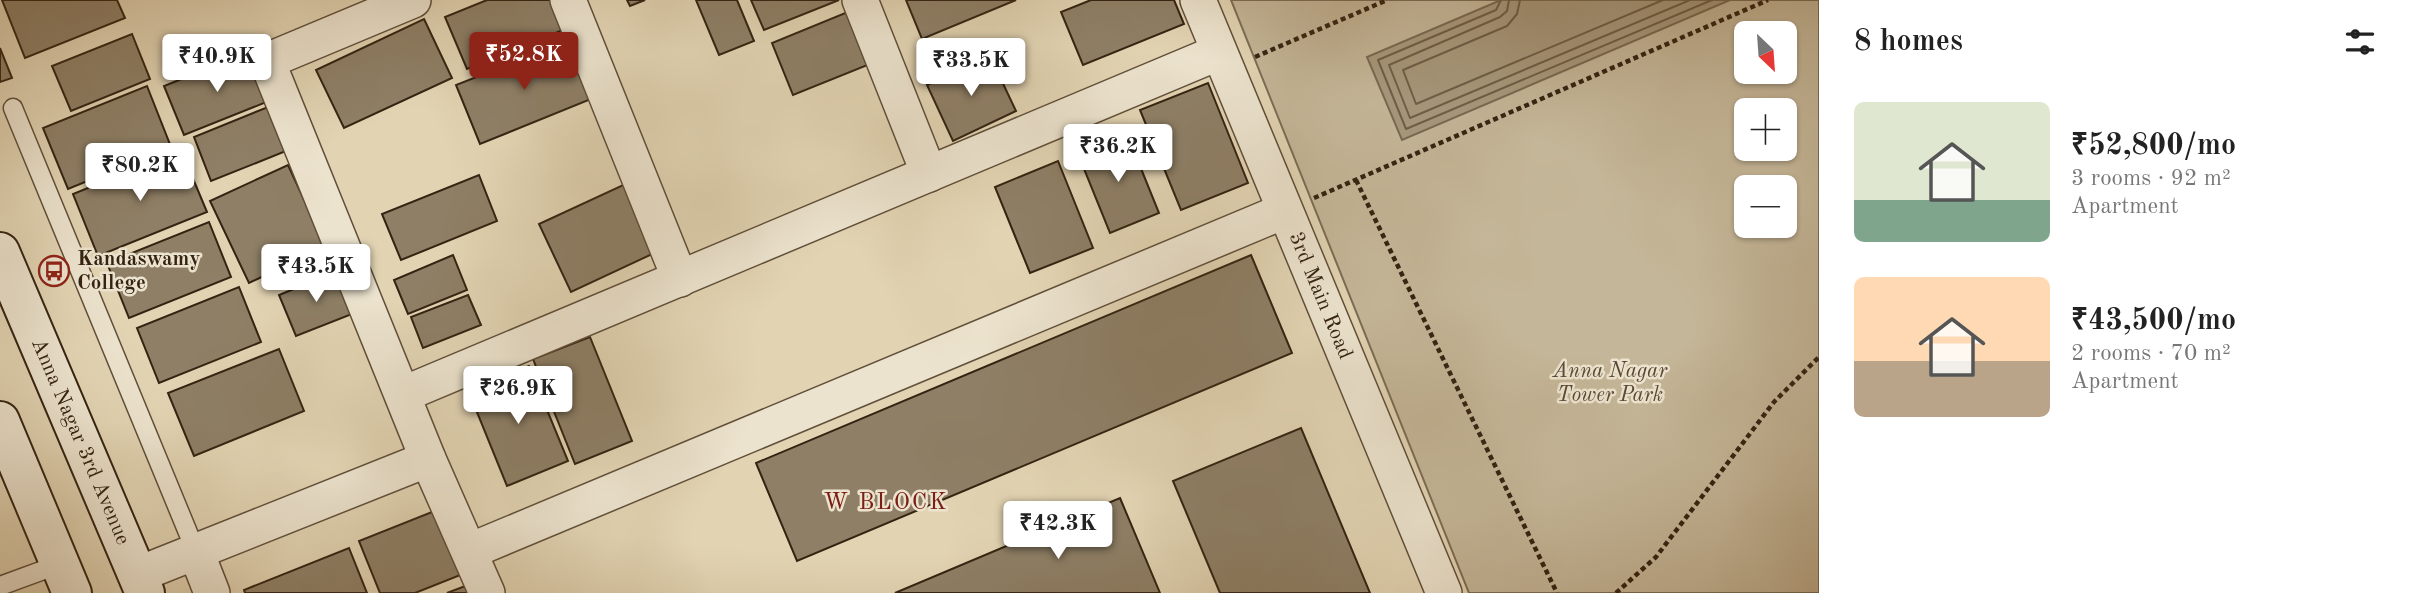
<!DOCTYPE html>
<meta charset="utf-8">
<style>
body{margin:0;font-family:"Old Standard TT",serif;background:#f2f2f2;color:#222;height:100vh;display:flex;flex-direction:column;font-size:26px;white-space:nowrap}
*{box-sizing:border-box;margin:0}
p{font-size:23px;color:#767676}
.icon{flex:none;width:38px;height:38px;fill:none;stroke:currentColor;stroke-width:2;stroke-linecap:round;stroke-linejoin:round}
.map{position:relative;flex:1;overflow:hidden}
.sheet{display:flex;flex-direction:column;background:#fff;width:595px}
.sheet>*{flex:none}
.needle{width:46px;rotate:155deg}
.tools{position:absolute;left:1734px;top:21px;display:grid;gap:14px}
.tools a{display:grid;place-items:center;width:63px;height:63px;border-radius:10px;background:#fff;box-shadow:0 2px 5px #0004;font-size:35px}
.price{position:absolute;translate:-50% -60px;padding:0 16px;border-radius:7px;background:#fff;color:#222;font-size:23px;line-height:46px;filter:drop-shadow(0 2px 4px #0008)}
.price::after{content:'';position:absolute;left:50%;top:42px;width:21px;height:16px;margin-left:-10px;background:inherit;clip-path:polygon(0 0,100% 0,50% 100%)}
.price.on{background:#8f2418;color:#fff}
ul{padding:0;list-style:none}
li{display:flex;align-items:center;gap:21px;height:175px;padding:0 35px}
li span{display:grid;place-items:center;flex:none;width:196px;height:140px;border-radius:10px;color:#555}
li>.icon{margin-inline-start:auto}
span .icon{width:84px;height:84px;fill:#fffc;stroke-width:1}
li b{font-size:30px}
h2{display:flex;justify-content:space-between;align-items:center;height:84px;padding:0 35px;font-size:30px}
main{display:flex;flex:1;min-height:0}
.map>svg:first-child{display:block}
.green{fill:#c4b698;stroke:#7c6c55;stroke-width:2;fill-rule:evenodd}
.water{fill:#a7987c;stroke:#796952;stroke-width:2}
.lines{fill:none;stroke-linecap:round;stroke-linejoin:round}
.shore{stroke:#6e5e47;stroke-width:2}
.building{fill:#8e7f66;stroke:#342312;stroke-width:2}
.lane-casing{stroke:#604f3a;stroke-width:21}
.street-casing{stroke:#604f3a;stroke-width:38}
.secondary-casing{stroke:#342312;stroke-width:42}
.path{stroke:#342312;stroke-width:4.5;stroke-dasharray:5 3.5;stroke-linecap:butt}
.lane{stroke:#ece3ce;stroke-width:18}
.street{stroke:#ece3ce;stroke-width:35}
.secondary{stroke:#ece3ce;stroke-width:38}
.labels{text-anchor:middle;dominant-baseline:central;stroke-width:5;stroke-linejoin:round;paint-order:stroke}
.poi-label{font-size:21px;font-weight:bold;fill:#342312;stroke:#ece3ce;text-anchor:start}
.street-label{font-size:21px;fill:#342312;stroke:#ece3ce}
.park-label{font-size:21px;font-style:italic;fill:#584834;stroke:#ece3ce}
.neighbourhood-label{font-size:23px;letter-spacing:2px;fill:#7a1f14;stroke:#ece3ce}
</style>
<main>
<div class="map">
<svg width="1819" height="593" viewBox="0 0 1819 593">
<rect width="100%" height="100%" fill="#e2d4b3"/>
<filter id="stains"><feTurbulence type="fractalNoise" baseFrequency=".00286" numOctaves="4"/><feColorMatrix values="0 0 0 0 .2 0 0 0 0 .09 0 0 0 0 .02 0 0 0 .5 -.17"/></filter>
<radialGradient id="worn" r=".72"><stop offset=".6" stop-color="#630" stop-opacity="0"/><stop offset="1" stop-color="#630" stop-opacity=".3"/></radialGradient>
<path class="green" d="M 1231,0 L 1819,0 L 1819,593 L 1469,593 ZM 1746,33 L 1785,33 L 1785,72 L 1746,72 ZM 1746,110 L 1785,110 L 1785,149 L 1746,149 ZM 1746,187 L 1785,187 L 1785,226 L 1746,226 Z"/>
<path class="water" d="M 1501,0 L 1730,0 L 1402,140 L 1367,57 Z"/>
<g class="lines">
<g class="shore">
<path d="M 1501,0 L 1496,10 L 1378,60 L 1406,129 L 1712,0"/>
<path d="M 1509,0 L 1507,11 L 1500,17 L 1389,65 L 1410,118 L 1690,0"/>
<path d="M 1520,0 L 1517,14 L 1507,26 L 1403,70 L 1416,104 L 1663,0"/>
</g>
</g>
<g class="building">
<path d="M 2,0 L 117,0 L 125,18 L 25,58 Z"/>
<path d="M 487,0 L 551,0 L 563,30 L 467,69 L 445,17 Z"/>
<path d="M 627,0 L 645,0 L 630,6 Z"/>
<path d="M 696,0 L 737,0 L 754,41 L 719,55 Z"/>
<path d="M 751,0 L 839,0 L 764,30 Z"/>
<path d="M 906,0 L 1016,0 L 922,39 Z"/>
<path d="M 1091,0 L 1174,0 L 1184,24 L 1083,65 L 1061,12 Z"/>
<path d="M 855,9 L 875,62 L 793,95 L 772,43 Z"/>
<path d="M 424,19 L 452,78 L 344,128 L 316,70 Z"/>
<path d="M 132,34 L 150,79 L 71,111 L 52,66 Z"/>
<path d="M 568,41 L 591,99 L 480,144 L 456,85 Z"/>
<path d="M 0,48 L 12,78 L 0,82 Z"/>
<path d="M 249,52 L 269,101 L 184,135 L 164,86 Z"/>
<path d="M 990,56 L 1016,111 L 953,141 L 927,85 Z"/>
<path d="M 1208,83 L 1248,183 L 1181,210 L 1140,110 Z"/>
<path d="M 147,86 L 171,147 L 68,189 L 43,128 Z"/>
<path d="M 268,107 L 286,151 L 211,181 L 194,137 Z"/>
<path d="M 1127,134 L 1159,213 L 1110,233 L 1078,154 Z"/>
<path d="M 181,150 L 207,212 L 98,256 L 73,194 Z"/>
<path d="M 1058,161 L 1093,248 L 1030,273 L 995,187 Z"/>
<path d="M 288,165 L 326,247 L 249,283 L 210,201 Z"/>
<path d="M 479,175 L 497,221 L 401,260 L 382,214 Z"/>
<path d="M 634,180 L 665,248 L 571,292 L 539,224 Z"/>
<path d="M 209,222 L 231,277 L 129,318 L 107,263 Z"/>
<path d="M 453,255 L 467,290 L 408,314 L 394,280 Z"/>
<path d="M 1251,255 L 1292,353 L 797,561 L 756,463 Z"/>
<path d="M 335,272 L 352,314 L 296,336 L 279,295 Z"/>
<path d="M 239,287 L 261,342 L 159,383 L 137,328 Z"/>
<path d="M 468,295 L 481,325 L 423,348 L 411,317 Z"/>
<path d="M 590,337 L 632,441 L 575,464 L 533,359 Z"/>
<path d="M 279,349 L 304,411 L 194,456 L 168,393 Z"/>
<path d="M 529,366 L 568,461 L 507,486 L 468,390 Z"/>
<path d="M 1301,428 L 1370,593 L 1220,593 L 1173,481 Z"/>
<path d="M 1120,498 L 1160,593 L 895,593 Z"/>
<path d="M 442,508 L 468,572 L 415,593 L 380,593 L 359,541 Z"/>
<path d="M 349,548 L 367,593 L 245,593 L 244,590 Z"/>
<path d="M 473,583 L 477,593 L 447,593 Z"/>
</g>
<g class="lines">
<g class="lane-casing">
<g id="lane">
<path d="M 13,108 L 196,552"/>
<path d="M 0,586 L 60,564"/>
</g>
</g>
<g class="street-casing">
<g id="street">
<path d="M 413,0 L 267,61 L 428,459 L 487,593"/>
<path d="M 568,0 L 680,279"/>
<path d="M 860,0 L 929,174"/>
<path id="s1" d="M 1198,0 L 1444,593"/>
<path d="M 404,394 L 1217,53"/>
<path d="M 470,551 L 1284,211"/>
<path d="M 196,552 L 212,593"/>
<path d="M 137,575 L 428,459"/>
</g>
</g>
<g class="secondary-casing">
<g id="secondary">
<path id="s2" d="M 0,252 L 145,593"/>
<path d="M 0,421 L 72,593"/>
</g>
</g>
<g class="path">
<path d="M 1255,57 L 1387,0"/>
<path d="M 1356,180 L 1557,593"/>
<path d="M 1314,198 L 1768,0"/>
<path d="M 1616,593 L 1656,557 L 1774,402 L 1819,357"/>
</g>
<use href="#lane" class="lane"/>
<use href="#street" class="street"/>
<use href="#secondary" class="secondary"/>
</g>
<defs>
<g id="bus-ring" transform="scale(1.575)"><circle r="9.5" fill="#ece3ce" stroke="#8f2418" stroke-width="1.5"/><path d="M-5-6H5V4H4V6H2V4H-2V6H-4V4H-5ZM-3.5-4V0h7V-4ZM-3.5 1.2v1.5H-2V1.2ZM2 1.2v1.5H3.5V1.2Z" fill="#8f2418"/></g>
</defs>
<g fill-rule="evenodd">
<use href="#bus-ring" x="54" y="271"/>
</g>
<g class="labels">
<g class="poi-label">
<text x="77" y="259">Kandaswamy<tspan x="77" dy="24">College</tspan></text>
</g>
<g class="street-label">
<text stroke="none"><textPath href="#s1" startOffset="320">3rd Main Road</textPath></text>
<text stroke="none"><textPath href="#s2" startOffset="206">Anna Nagar 3rd Avenue</textPath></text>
</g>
<g class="park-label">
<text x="1610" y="371">Anna Nagar<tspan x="1610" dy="24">Tower Park</tspan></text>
</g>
<g class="neighbourhood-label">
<text x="886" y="502">W BLOCK</text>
</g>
</g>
<rect width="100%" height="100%" filter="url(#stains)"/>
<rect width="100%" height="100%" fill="url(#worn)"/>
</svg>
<div class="tools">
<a><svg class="needle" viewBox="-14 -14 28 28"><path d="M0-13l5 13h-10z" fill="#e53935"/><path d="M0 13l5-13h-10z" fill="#767676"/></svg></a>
<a>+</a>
<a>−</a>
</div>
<b class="price on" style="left:524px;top:92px">₹52.8K</b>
<b class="price" style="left:217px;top:94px">₹40.9K</b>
<b class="price" style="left:971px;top:98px">₹33.5K</b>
<b class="price" style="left:1118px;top:184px">₹36.2K</b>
<b class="price" style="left:140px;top:203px">₹80.2K</b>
<b class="price" style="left:316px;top:304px">₹43.5K</b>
<b class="price" style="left:518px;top:426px">₹26.9K</b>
<b class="price" style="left:1058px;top:561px">₹42.3K</b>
</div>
<section class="sheet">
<h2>8 homes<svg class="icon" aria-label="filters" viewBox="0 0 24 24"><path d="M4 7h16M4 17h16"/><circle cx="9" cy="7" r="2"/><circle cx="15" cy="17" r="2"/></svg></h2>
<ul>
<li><span style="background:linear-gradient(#dfe7d0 70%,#7fa58c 0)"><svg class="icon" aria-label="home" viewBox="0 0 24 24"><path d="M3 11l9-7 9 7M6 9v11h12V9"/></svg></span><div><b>₹52,800/mo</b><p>3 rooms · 92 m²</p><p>Apartment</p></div></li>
<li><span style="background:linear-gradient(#ffd9b3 60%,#b9a48a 0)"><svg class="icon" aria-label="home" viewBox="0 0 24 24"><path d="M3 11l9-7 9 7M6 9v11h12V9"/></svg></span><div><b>₹43,500/mo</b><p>2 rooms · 70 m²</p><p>Apartment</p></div></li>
</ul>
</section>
</main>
